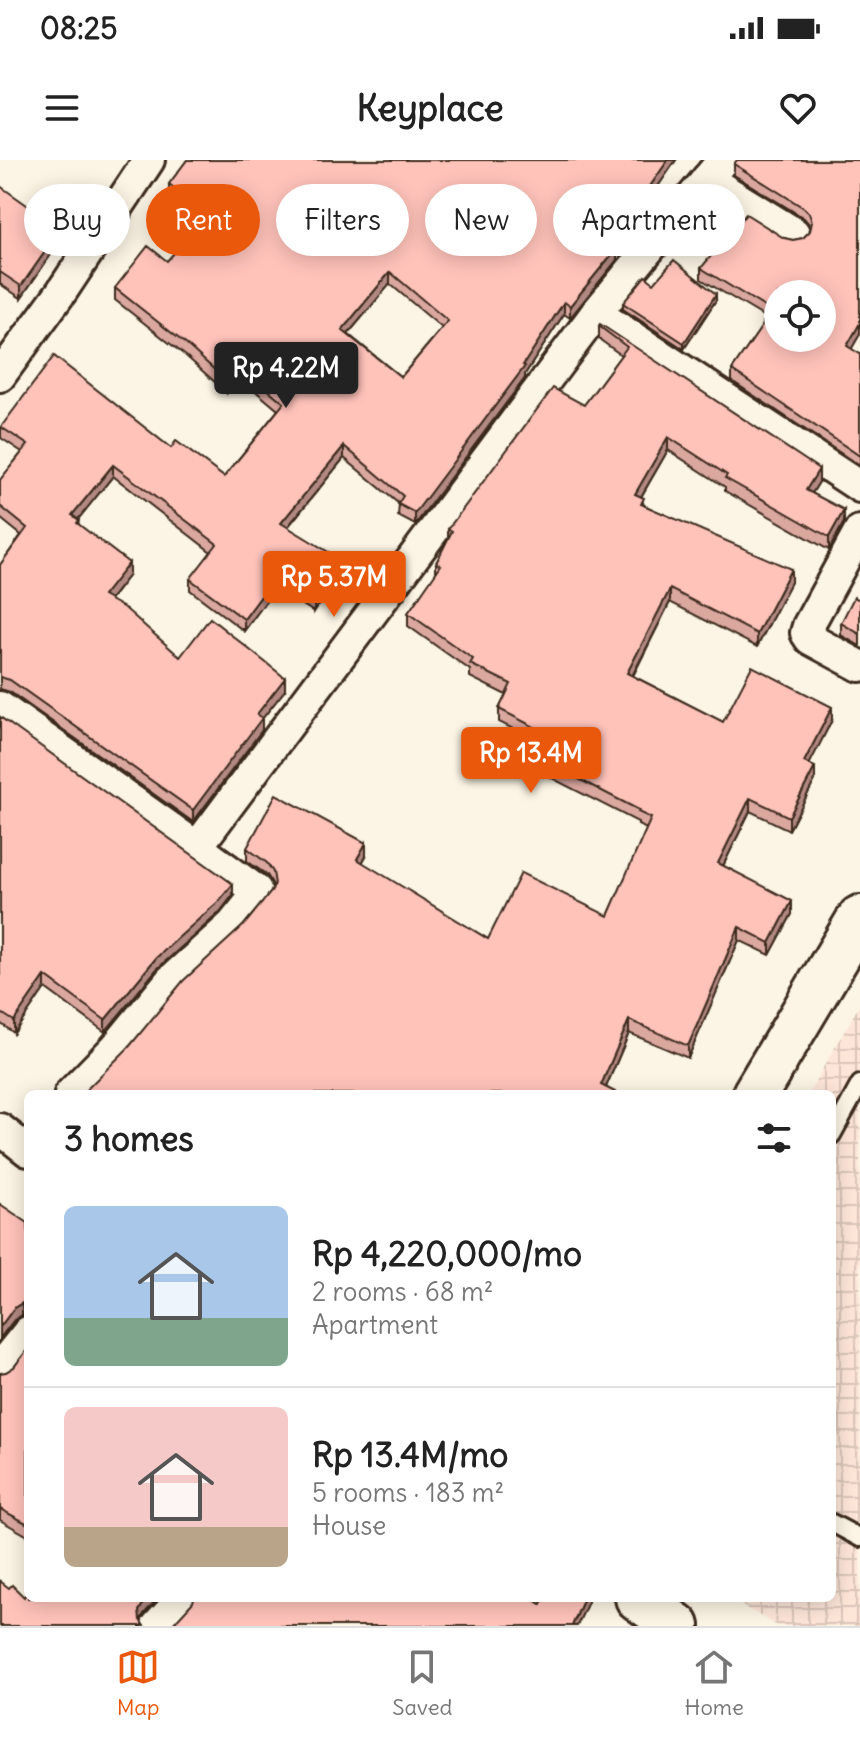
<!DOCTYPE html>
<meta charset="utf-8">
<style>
body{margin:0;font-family:Delius,sans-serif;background:#f2f2f2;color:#222;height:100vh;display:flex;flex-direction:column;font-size:30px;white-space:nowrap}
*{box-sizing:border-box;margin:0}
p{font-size:26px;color:#767676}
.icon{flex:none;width:44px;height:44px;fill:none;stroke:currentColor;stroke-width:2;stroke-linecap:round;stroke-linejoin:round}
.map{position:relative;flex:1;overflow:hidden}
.details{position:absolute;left:24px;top:930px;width:812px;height:512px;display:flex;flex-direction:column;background:#fff;border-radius:12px;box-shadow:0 4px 20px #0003}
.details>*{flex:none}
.top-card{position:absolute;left:24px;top:24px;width:812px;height:72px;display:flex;gap:16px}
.buttons{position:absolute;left:764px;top:120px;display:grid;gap:16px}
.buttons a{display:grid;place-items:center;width:72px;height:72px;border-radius:50%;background:#fff;box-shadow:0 4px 20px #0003;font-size:40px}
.price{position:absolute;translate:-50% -68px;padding:0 18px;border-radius:8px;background:#ea580c;color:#fff;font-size:26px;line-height:52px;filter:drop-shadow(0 2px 4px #0008)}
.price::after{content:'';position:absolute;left:50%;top:48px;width:24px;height:18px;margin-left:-12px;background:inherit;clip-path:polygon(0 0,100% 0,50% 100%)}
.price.active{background:#222;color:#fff}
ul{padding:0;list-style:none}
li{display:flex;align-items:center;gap:24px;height:200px;padding:0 40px}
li+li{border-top:2px solid #e0e0e0}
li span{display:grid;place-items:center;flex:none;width:224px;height:160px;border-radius:12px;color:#555}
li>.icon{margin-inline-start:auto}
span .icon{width:96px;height:96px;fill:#fffc;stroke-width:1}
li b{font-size:34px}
h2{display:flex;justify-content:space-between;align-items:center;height:96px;padding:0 40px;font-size:34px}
.tag{padding:0 28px;border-radius:36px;background:#fff;box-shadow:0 4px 20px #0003;font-size:28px;line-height:72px}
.tag.active{background:#ea580c;color:#fff}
.status{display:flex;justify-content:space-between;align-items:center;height:56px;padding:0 40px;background:#fff;direction:ltr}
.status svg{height:22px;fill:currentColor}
header{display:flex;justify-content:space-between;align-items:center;height:104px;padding:0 40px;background:#fff;font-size:36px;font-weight:700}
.tabs{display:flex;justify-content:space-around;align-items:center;height:112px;border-top:2px solid #e0e0e0;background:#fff;font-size:22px;color:#767676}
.tabs a{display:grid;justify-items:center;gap:4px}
.tabs .active{color:#ea580c}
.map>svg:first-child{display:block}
.industrial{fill:url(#industrial-grid)}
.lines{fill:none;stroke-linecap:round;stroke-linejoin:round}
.lane-casing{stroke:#3b2a1e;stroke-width:22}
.street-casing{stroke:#3b2a1e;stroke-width:36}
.secondary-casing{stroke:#3b2a1e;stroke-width:50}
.lane{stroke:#fcf5e5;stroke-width:16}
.street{stroke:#fcf5e5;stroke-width:30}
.secondary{stroke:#fcf5e5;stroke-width:44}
.wall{fill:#dba8a0;stroke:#3b2a1e;stroke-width:2;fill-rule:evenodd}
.shaded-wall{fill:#b28882;stroke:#3b2a1e;stroke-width:2}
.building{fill:#ffc3ba;stroke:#3b2a1e;stroke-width:2;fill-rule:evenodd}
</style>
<div class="status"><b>08:25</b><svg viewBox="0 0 49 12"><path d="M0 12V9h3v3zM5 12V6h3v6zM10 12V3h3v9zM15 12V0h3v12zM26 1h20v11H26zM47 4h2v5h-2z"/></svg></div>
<header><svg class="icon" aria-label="menu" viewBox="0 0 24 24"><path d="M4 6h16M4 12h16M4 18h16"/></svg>Keyplace<svg class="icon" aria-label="heart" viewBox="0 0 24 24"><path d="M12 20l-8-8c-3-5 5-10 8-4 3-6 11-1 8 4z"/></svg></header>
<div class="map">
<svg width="860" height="1466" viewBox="0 0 860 1466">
<defs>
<pattern id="industrial-grid" width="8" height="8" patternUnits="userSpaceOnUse" patternTransform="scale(2)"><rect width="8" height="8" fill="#fde6d8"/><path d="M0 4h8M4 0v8" fill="none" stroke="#dac5b9"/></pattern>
</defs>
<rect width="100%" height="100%" fill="#fcf5e5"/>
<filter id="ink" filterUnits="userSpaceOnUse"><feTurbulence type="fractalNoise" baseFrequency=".0125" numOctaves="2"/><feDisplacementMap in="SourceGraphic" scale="16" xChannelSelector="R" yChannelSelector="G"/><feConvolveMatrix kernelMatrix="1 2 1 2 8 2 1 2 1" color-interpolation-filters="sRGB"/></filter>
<g filter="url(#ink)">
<path class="industrial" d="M 860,844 L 860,1466 L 778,1466 L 728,1438 L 832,1438 L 832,934 L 808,934 Z"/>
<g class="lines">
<g class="lane-casing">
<g id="lane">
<path d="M 832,975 L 860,924"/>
<path d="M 832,1363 L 860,1378"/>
</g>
</g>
<g class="street-casing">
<g id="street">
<path d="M 707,19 L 794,73"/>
<path d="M 596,153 L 860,327"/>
<path d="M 0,216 L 62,131 L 149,0"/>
<path d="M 860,371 L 808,466 L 806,473 L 810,479 L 860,506"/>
<path d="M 0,547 L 197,687"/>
<path d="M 70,934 L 115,888 L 170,821 L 232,765 L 257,734 L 256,730 L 197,687 L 596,153 L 723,0"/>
<path d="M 0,969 L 28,991"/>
<path d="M 0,1207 L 28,1172"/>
<path d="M 157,1466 L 179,1442 L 180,1438"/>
</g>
</g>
<g class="secondary-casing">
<g id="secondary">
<path d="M 755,934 L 860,758"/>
<path d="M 638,1438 L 677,1466"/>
</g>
</g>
<use href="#lane" class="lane"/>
<use href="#street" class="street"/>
<use href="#secondary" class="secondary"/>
</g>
<g class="wall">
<path d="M 187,0 L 676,0 L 616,87 L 617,100 L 570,158 L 564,154 L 525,214 L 525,218 L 415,365 L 398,356 L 399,344 L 344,298 L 288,367 L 340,411 L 314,452 L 276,428 L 244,471 L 190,430 L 190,419 L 211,392 L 113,316 L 78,359 L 79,365 L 129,415 L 110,440 L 180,497 L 285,530 L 262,559 L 262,570 L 193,662 L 10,532 L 0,529 L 0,405 L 21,375 L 0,358 L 0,320 L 22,292 L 1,278 L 1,267 L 171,288 L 224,317 L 278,250 L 240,218 L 227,233 L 187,197 L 115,140 L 115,128 L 167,101 L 202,62 L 169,36 L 169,24 ZM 390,124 L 442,168 L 401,217 L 348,174 Z"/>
<path d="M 860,0 L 860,174 L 851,189 L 860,194 L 860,306 L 732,221 L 732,210 L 763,165 L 763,162 L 766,158 L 701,119 L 701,108 L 784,78 L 793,80 L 803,78 L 810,71 L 809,64 L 804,58 L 734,15 L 734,4 Z"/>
<path d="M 0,26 L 61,80 L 21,138 L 0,124 Z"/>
<path d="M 654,123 L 716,140 L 684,189 L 623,149 L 623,143 Z"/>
<path d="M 599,166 L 819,322 L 812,333 L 844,362 L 829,390 L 725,331 L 725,327 L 668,290 L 641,337 L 644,345 L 791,422 L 757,487 L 670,442 L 633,516 L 723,562 L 832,560 L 809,604 L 815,620 L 789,670 L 750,651 L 723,706 L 792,754 L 770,795 L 739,780 L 688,898 L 629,873 L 606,927 L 615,934 L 129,887 L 244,765 L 271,732 L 273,725 L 267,715 L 247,701 L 247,688 L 366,696 L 362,703 L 488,779 L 608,756 L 647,669 L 638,665 L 638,662 L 532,608 L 532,595 L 539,582 L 499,562 L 499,549 L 506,535 L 470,517 L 470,510 L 408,466 L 408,453 L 436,414 L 436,403 L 448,379 L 448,369 L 584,245 L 621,195 L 599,179 Z"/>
<path d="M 860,440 L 860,486 L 841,475 L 841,463 Z"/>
<path d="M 0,557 L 233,735 L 219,753 L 156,810 L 105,872 L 45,828 L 14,873 L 0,863 Z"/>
<path d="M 28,1063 L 28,1154 L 22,1155 L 14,1160 Z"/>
<path d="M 28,1189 L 28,1376 L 0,1360 L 0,1213 L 6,1212 L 14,1207 Z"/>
</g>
<g class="shaded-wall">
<path d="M 668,0 L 676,0 L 611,95 L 611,83 Z"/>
<path d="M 61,69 L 61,80 L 21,138 L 21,126 Z"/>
<path d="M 617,88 L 617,100 L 570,158 L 570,146 Z"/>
<path d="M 390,112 L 390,124 L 342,181 L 342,170 Z"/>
<path d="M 716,134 L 716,140 L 684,189 L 684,183 Z"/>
<path d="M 564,142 L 564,154 L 525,214 L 525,218 L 415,365 L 415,353 L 523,205 Z"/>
<path d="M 860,163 L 860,174 L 847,197 L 847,186 Z"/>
<path d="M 240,206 L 240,218 L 227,233 L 227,221 Z"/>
<path d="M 668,277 L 668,290 L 635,347 L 635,334 Z"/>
<path d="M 344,286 L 344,298 L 281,375 L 281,363 Z"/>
<path d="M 113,305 L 113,316 L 72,367 L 72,355 Z"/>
<path d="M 819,309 L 819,322 L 806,343 L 806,330 Z"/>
<path d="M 844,350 L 844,362 L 829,390 L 829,377 Z"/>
<path d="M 340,399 L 340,411 L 314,452 L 314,440 Z"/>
<path d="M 129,403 L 129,415 L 103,448 L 103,436 Z"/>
<path d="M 791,409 L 791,422 L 757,487 L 757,474 Z"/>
<path d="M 276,416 L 276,428 L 244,471 L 244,459 Z"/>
<path d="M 670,429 L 670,442 L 627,526 L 627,513 Z"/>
<path d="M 285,518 L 285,530 L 262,559 L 262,570 L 193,662 L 193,650 L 257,554 Z"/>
<path d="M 832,547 L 832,560 L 804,615 L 804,602 Z"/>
<path d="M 815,607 L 815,620 L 789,670 L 789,657 Z"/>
<path d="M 750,638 L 750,651 L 718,716 L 718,703 Z"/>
<path d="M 366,683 L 366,696 L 357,712 L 357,699 Z"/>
<path d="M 233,724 L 233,735 L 219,753 L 156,810 L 105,872 L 105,860 L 156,798 Z"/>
<path d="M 792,741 L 792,754 L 770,795 L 770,783 Z"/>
<path d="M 739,767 L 739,780 L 688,898 L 688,886 Z"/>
<path d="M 45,816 L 45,828 L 14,873 L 14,861 Z"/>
<path d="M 629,860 L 629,873 L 603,934 L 601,925 Z"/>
<path d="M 22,1143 L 22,1155 L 14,1160 L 0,1178 L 0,1167 L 14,1148 Z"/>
<path d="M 147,1438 L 158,1438 L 144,1454 L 139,1463 L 139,1451 L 144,1442 Z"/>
<path d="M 584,1438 L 588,1438 L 588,1442 L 577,1466 L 572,1466 Z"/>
</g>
<g class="building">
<path d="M 187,0 L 668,0 L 611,83 L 617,88 L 570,146 L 564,142 L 523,205 L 525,206 L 415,353 L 398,344 L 403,336 L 344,286 L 281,363 L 340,399 L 314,440 L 276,416 L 244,459 L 190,419 L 217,384 L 113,305 L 72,355 L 79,360 L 77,363 L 129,403 L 103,436 L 126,449 L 180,497 L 210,458 L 285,518 L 257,554 L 262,558 L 193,650 L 10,520 L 0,517 L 0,405 L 27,368 L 0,346 L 0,320 L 28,285 L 1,267 L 54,196 L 171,288 L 176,281 L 224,317 L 284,243 L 240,206 L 227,221 L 187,185 L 115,128 L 148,86 L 167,101 L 209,55 L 169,24 ZM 390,112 L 448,161 L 401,217 L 342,170 Z"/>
<path d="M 737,0 L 860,0 L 860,163 L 847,186 L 860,194 L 860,296 L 732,210 L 764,163 L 763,162 L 771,151 L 701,108 L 746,54 L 784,78 L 793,80 L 803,78 L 810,71 L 812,62 L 809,53 L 804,48 L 734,4 ZM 778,134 L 822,134 L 822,178 L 778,178 Z"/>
<path d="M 0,26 L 61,69 L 21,126 L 0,112 Z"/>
<path d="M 674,100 L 716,134 L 684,183 L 623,143 L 645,116 L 654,123 Z"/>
<path d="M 600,164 L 819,309 L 806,330 L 844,350 L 829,377 L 725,318 L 727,315 L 668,277 L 635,334 L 644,338 L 641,344 L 791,409 L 757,474 L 670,429 L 627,513 L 723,562 L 752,506 L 832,547 L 804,602 L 815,607 L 789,657 L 750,638 L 718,703 L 792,741 L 770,783 L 739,767 L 688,886 L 629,860 L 601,925 L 615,932 L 614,934 L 82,934 L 129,887 L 183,821 L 244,765 L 271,732 L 275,724 L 273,712 L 267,703 L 247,688 L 276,634 L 366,683 L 357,699 L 488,779 L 521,713 L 608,756 L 651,658 L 638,652 L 639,650 L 532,595 L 544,572 L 499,549 L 511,524 L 470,504 L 473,499 L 408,453 L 441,405 L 436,403 L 452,371 L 448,369 L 553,228 L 584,245 L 627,187 L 599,166 Z"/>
<path d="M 854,437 L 860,440 L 860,474 L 841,463 Z"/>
<path d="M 0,557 L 233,724 L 219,741 L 156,798 L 105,860 L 45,816 L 14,861 L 0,852 Z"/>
<path d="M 0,1044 L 28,1063 L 28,1143 L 22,1143 L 14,1148 L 0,1167 Z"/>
<path d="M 28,1189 L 28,1364 L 0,1349 L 0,1213 L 6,1212 L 14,1207 Z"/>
<path d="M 0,1421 L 9,1428 L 12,1425 L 24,1437 L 28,1431 L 28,1438 L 147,1438 L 144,1442 L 139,1451 L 140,1460 L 144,1466 L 0,1466 Z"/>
<path d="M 194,1438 L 532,1438 L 541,1444 L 544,1438 L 584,1438 L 572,1466 L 171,1466 L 193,1442 Z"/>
</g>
</g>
</svg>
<div class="buttons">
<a><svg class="icon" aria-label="locate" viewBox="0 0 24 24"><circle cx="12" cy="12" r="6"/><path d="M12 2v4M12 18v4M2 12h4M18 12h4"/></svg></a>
</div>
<b class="price active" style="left:286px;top:250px">Rp 4.22M</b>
<b class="price" style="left:334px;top:459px">Rp 5.37M</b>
<b class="price" style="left:531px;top:635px">Rp 13.4M</b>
<div class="top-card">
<a class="tag">Buy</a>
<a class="tag active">Rent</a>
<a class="tag">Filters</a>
<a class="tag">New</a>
<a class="tag">Apartment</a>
</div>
<section class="details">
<h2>3 homes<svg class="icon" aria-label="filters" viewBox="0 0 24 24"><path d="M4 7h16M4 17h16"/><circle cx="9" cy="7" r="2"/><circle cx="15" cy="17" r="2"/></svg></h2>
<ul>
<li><span style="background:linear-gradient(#a9c7e8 70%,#7fa58c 0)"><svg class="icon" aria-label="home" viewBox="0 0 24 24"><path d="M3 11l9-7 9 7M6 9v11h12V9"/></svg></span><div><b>Rp 4,220,000/mo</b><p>2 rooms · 68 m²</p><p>Apartment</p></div></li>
<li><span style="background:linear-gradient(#f6c9c9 75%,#b9a48a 0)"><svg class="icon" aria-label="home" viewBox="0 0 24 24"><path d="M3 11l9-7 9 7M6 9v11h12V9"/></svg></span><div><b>Rp 13.4M/mo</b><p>5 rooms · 183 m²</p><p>House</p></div></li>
</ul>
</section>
</div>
<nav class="tabs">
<a class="active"><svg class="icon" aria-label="map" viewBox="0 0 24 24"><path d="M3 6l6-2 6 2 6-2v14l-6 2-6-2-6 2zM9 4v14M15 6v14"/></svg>Map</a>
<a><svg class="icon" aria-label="saved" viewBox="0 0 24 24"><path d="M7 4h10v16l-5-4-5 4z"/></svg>Saved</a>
<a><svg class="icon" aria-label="home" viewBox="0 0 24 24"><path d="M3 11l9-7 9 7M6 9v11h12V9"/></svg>Home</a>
</nav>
